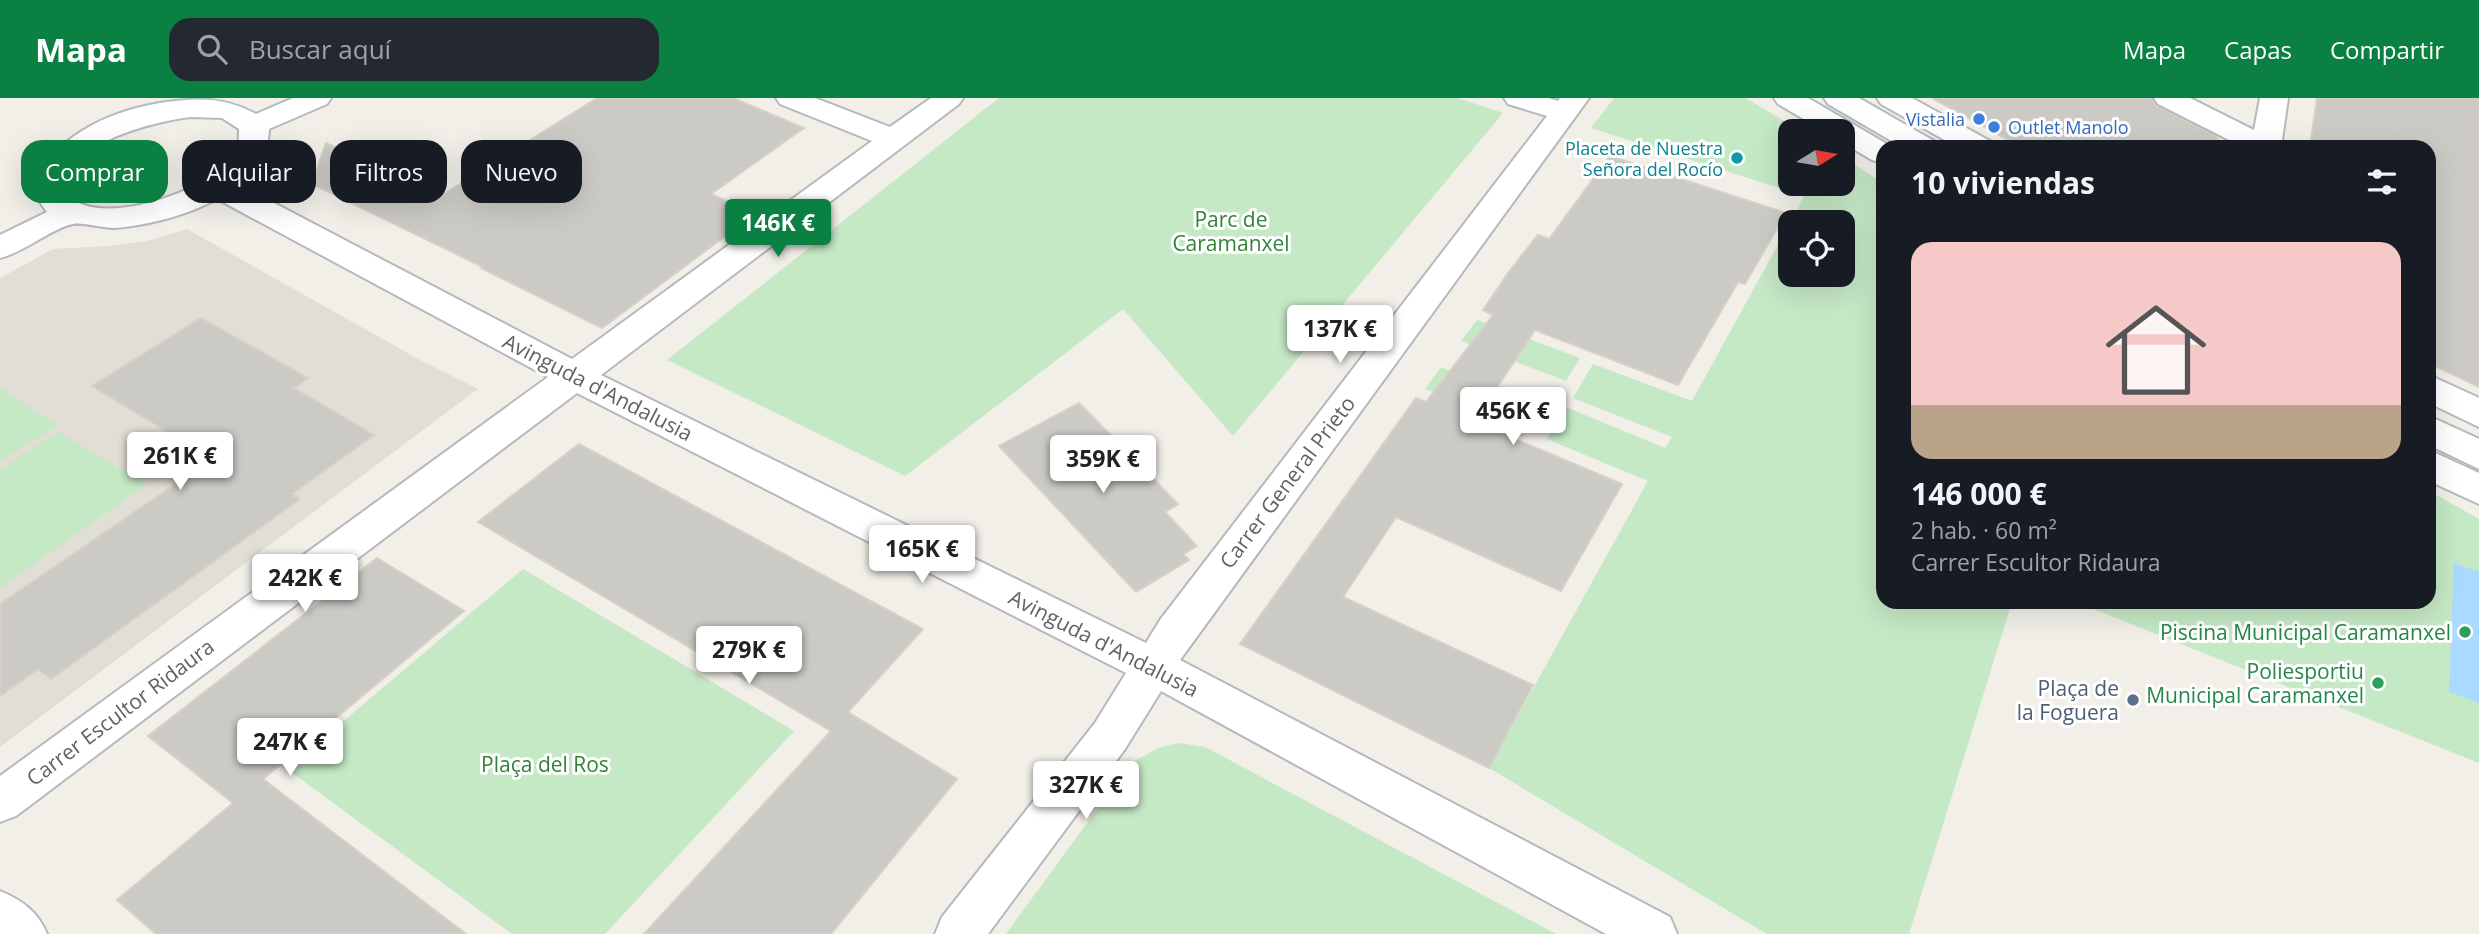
<!DOCTYPE html>
<html lang="es">
<meta charset="utf-8">
<style>
body{margin:0;font-family:"Open Sans",sans-serif;background:#242831;color:#f1f3f6;height:100vh;display:flex;flex-direction:column;font-size:26px;white-space:nowrap}
*{box-sizing:border-box;margin:0}
p{font-size:23px;color:#9ea1a6}
.icon{flex:none;width:38px;height:38px;fill:none;stroke:currentColor;stroke-width:2;stroke-linecap:round;stroke-linejoin:round}
.map{position:relative;flex:1;overflow:hidden}
.side{position:absolute;left:1876px;top:42px;width:560px;height:469px;display:flex;flex-direction:column;background:#171b24;border-radius:21px;box-shadow:0 7px 28px #0002}
.side>*{flex:none}
.top-card{position:absolute;left:21px;top:42px;width:665px;height:63px;display:flex;gap:14px}
.needle{width:46px;rotate:79deg}
.buttons{position:absolute;left:1778px;top:21px;display:grid;gap:14px}
.buttons a{display:grid;place-items:center;width:77px;height:77px;border-radius:14px;background:#171b24;box-shadow:0 7px 28px #0002;font-size:35px}
.price{position:absolute;translate:-50% -60px;padding:0 16px;border-radius:7px;background:#fff;color:#222;font-size:23px;line-height:46px;filter:drop-shadow(0 2px 4px #0008)}
.price::after{content:'';position:absolute;left:50%;top:42px;width:21px;height:16px;margin-left:-10px;background:inherit;clip-path:polygon(0 0,100% 0,50% 100%)}
.price.on{background:#0b8043;color:#fff}
ul{padding:0;list-style:none}
li{display:grid;align-content:center;gap:14px;height:371px;padding:0 35px}
li+li{border-top:2px solid #363941}
li span{display:grid;place-items:center;height:217px;border-radius:21px;color:#555}
li>.icon{margin-inline-start:auto}
span .icon{width:126px;height:126px;fill:#fffc;stroke-width:1}
li b{font-size:30px}
h2{display:flex;justify-content:space-between;align-items:center;height:84px;padding:0 35px;font-size:30px}
.pill{padding:0 24px;border-radius:21px;background:#171b24;box-shadow:0 7px 28px #0002;font-size:24px;line-height:63px}
.pill.on{background:#0b8043;color:#fff}
header{display:flex;align-items:center;gap:42px;box-sizing:border-box;height:98px;padding:0 35px;background:#0b8043;color:#fff}
header strong{font-size:33px}
nav{display:flex;gap:38px;margin-inline-start:auto;font-size:24px}
.search{width:490px;height:63px;background:#242831;display:flex;align-items:center;gap:18px;box-sizing:border-box;padding:0 24px;border-radius:21px;color:#9ea1a6;font-size:26px}
.map>svg:first-child{display:block}
.education{fill:#e1ded6}
.green{fill:#c5e8c5}
.water{fill:#aadaff}
.building{fill:#cccac5;stroke:#d6d1c6;stroke-width:2}
.lines{fill:none;stroke-linecap:round;stroke-linejoin:round}
.street-casing{stroke:#b5b8bc;stroke-width:4}
.secondary-casing{stroke:#b6babf;stroke-width:4}
.street{fill:#fff;fill-rule:evenodd}
.secondary{fill:#fff;fill-rule:evenodd}
.shop-dot{fill:#3f7fe0;stroke:#fff;stroke-width:2.5}
.culture-dot{fill:#0f9aa8;stroke:#fff;stroke-width:2.5}
.leisure-dot{fill:#2e9e5b;stroke:#fff;stroke-width:2.5}
.service-dot{fill:#5c6f8a;stroke:#fff;stroke-width:2.5}
.labels{text-anchor:middle;dominant-baseline:central;stroke-width:6;stroke-linejoin:round;paint-order:stroke}
.far-shop-label{font-size:18px;fill:#366cbe;stroke:#fff;text-anchor:end}
.far-culture-label{font-size:18px;fill:#0d838f;stroke:#fff;text-anchor:end}
.park-label{font-size:21px;fill:#348238;stroke:#fff}
.street-label{font-size:21px;fill:#5f6368;stroke:#fff}
.leisure-label{font-size:21px;fill:#27864d;stroke:#fff;text-anchor:end}
.service-label{font-size:21px;fill:#4e5e75;stroke:#fff;text-anchor:end}
</style>
<header>
<strong>Mapa</strong>
<div class="search"><svg class="icon" aria-label="search" viewBox="0 0 24 24"><circle cx="10" cy="10" r="6"/><path d="M15 15l6 6"/></svg>Buscar aquí</div>
<nav><a>Mapa</a><a>Capas</a><a>Compartir</a></nav>
</header>
<div class="map">
<svg width="2479" height="836" viewBox="0 0 2479 836">
<rect width="100%" height="100%" fill="#f1efe8"/>
<path class="education" d="M 187,131 L 422,263 L 478,291 L 0,649 L 0,180 L 53,151 L 109,148 L 148,143 Z"/>
<g class="green">
<path d="M 999,0 L 1458,0 L 1503,15 L 1233,338 L 1123,211 L 905,378 L 667,262 Z"/>
<path d="M 1614,0 L 1746,0 L 1801,33 L 1790,33 L 1790,86 L 1843,86 L 1843,59 L 1883,85 L 1883,504 L 2012,504 L 1909,836 L 1767,836 L 1489,670 L 1648,383 L 1547,341 L 1566,309 L 1665,350 L 1672,339 L 1573,300 L 1593,266 L 1692,303 L 1790,125 L 1790,177 L 1843,177 L 1843,124 L 1791,124 L 1804,98 L 1591,30 Z"/>
<path d="M 1477,222 L 1580,260 L 1566,283 L 1461,243 Z"/>
<path d="M 1441,269 L 1547,311 L 1532,335 L 1425,291 Z"/>
<path d="M 0,290 L 57,328 L 0,363 Z"/>
<path d="M 58,334 L 147,386 L 0,490 L 0,372 Z"/>
<path d="M 2429,393 L 2479,421 L 2479,665 L 2076,504 L 2429,504 Z"/>
<path d="M 523,471 L 794,633 L 605,836 L 512,836 L 287,671 Z"/>
<path d="M 1179,645 L 1205,649 L 1556,836 L 1006,836 L 1131,665 L 1158,650 Z"/>
</g>
<path class="water" d="M 2454,465 L 2479,474 L 2479,605 L 2449,594 Z"/>
<g class="building">
<path d="M 597,0 L 733,0 L 804,30 L 711,96 L 755,116 L 602,230 L 481,170 L 483,169 L 312,86 L 326,45 L 436,101 Z"/>
<path d="M 1932,0 L 2151,0 L 2157,8 L 2216,38 L 2224,49 L 2021,49 Z"/>
<path d="M 2317,0 L 2479,0 L 2479,289 L 2429,265 L 2429,49 L 2310,49 Z"/>
<path d="M 1610,58 L 1786,115 L 1745,186 L 1738,184 L 1678,287 L 1535,232 L 1474,324 L 1622,386 L 1561,493 L 1396,419 L 1343,499 L 1533,587 L 1489,670 L 1240,546 L 1416,300 L 1426,304 L 1493,217 L 1483,212 L 1508,175 L 1538,137 L 1549,141 Z"/>
<path d="M 201,220 L 308,280 L 294,290 L 374,337 L 292,396 L 300,401 L 51,581 L 38,571 L 0,598 L 0,506 L 212,361 L 92,288 Z"/>
<path d="M 1079,305 L 1178,406 L 1165,414 L 1197,448 L 1183,456 L 1189,462 L 1136,494 L 999,348 Z"/>
<path d="M 579,346 L 923,531 L 848,614 L 957,681 L 831,836 L 644,836 L 831,633 L 478,424 Z"/>
<path d="M 377,460 L 464,513 L 263,681 L 466,836 L 156,836 L 117,802 L 233,705 L 148,638 Z"/>
</g>
<g class="lines">
<g class="street-casing">
<g id="street">
<path d="M 776,0 L 815,0 L 890,29 L 931,0 L 963,0 L 959,6 L 601,277 L 1146,545 L 1160,522 L 1547,18 L 1508,6 L 1504,0 L 1548,0 L 1558,3 L 1560,0 L 1589,0 L 1180,562 L 1670,819 L 1677,836 L 1606,836 L 1161,593 L 1125,651 L 988,836 L 935,836 L 942,819 L 1095,625 L 1126,575 L 577,295 L 16,718 L 0,724 L 0,678 L 548,279 L 206,95 L 202,88 L 206,81 L 217,79 L 228,81 L 572,261 L 872,43 L 780,6 Z"/>
<path d="M 1824,0 L 1859,0 L 1934,43 L 1938,49 L 1902,49 L 1828,6 Z"/>
<path d="M 2154,0 L 2190,0 L 2254,32 L 2260,0 L 2288,0 L 2281,49 L 2243,49 L 2158,6 Z"/>
<path d="M 2429,318 L 2479,341 L 2479,371 L 2429,347 Z"/>
<path d="M 0,793 C 22,802 38,814 47,836 L 0,836 Z"/>
</g>
</g>
<g class="secondary-casing">
<g id="secondary">
<path d="M 293,0 L 331,0 L 327,6 L 269,31 C 268,97 169,126 115,130 C 102,130 82,124 73,126 C 52,130 25,154 0,160 L 0,137 L 47,114 C 33,97 32,84 45,66 C 78,23 136,5 188,2 C 213,0 234,4 256,16 ZM 191,19 L 222,20 L 239,31 C 239,42 239,52 231,61 C 205,94 100,131 67,97 C 56,46 156,23 191,19 Z"/>
<path d="M 1774,0 L 1808,0 L 1892,49 L 1883,49 L 1883,65 L 1872,62 L 1843,45 L 1843,33 L 1824,33 L 1778,6 Z"/>
<path d="M 1877,0 L 1912,0 L 1990,43 L 1994,49 L 1957,49 L 1881,6 Z"/>
<path d="M 2429,277 L 2479,300 L 2479,329 L 2429,305 Z"/>
<path d="M 2429,352 L 2479,375 L 2479,406 L 2429,383 Z"/>
</g>
</g>
<use href="#street" class="street"/>
<use href="#secondary" class="secondary"/>
</g>
<g class="shop-dot">
<circle cx="1979" cy="21" r="7"/>
<circle cx="1994" cy="29" r="7"/>
</g>
<circle class="culture-dot" cx="1737" cy="60" r="7"/>
<g class="leisure-dot">
<circle cx="2465" cy="534" r="7"/>
<circle cx="2378" cy="585" r="7"/>
</g>
<circle class="service-dot" cx="2133" cy="602" r="7"/>
<g class="labels">
<g class="far-shop-label">
<text x="1965" y="21">Vistalia</text>
<text x="2008" y="29" text-anchor="start">Outlet Manolo</text>
</g>
<g class="far-culture-label">
<text x="1723" y="50">Placeta de Nuestra<tspan x="1723" dy="21">Señora del Rocío</tspan></text>
</g>
<g class="park-label">
<text x="1231" y="121">Parc de<tspan x="1231" dy="24">Caramanxel</tspan></text>
<text x="545" y="666">Plaça del Ros</text>
</g>
<g class="street-label">
<text transform="translate(598 289) rotate(27)">Avinguda d'Andalusia</text>
<text transform="translate(1287 384) rotate(-53)">Carrer General Prieto</text>
<text transform="translate(1104 545) rotate(27)">Avinguda d'Andalusia</text>
<text transform="translate(120 614) rotate(-37)">Carrer Escultor Ridaura</text>
</g>
<g class="leisure-label">
<text x="2451" y="534">Piscina Municipal Caramanxel</text>
<text x="2364" y="573">Poliesportiu<tspan x="2364" dy="24">Municipal Caramanxel</tspan></text>
</g>
<g class="service-label">
<text x="2119" y="590">Plaça de<tspan x="2119" dy="24">la Foguera</tspan></text>
</g>
</g>
</svg>
<div class="buttons">
<a><svg class="needle" viewBox="-14 -14 28 28"><path d="M0-13l5 13h-10z" fill="#e53935"/><path d="M0 13l5-13h-10z" fill="#9ea1a6"/></svg></a>
<a><svg class="icon" aria-label="locate" viewBox="0 0 24 24"><circle cx="12" cy="12" r="6"/><path d="M12 2v4M12 18v4M2 12h4M18 12h4"/></svg></a>
</div>
<b class="price on" style="left:778px;top:161px">146K €</b>
<b class="price" style="left:1340px;top:267px">137K €</b>
<b class="price" style="left:1513px;top:349px">456K €</b>
<b class="price" style="left:180px;top:394px">261K €</b>
<b class="price" style="left:1103px;top:397px">359K €</b>
<b class="price" style="left:922px;top:487px">165K €</b>
<b class="price" style="left:305px;top:516px">242K €</b>
<b class="price" style="left:749px;top:588px">279K €</b>
<b class="price" style="left:290px;top:680px">247K €</b>
<b class="price" style="left:1086px;top:723px">327K €</b>
<div class="top-card">
<a class="pill on">Comprar</a>
<a class="pill">Alquilar</a>
<a class="pill">Filtros</a>
<a class="pill">Nuevo</a>
</div>
<section class="side">
<h2>10 viviendas<svg class="icon" aria-label="filters" viewBox="0 0 24 24"><path d="M4 7h16M4 17h16"/><circle cx="9" cy="7" r="2"/><circle cx="15" cy="17" r="2"/></svg></h2>
<ul>
<li><span style="background:linear-gradient(#f6c9c9 75%,#b9a48a 0)"><svg class="icon" aria-label="home" viewBox="0 0 24 24"><path d="M3 11l9-7 9 7M6 9v11h12V9"/></svg></span><div><b>146 000 €</b><p>2 hab. · 60 m²</p><p>Carrer Escultor Ridaura</p></div></li>
</ul>
</section>
</div>
